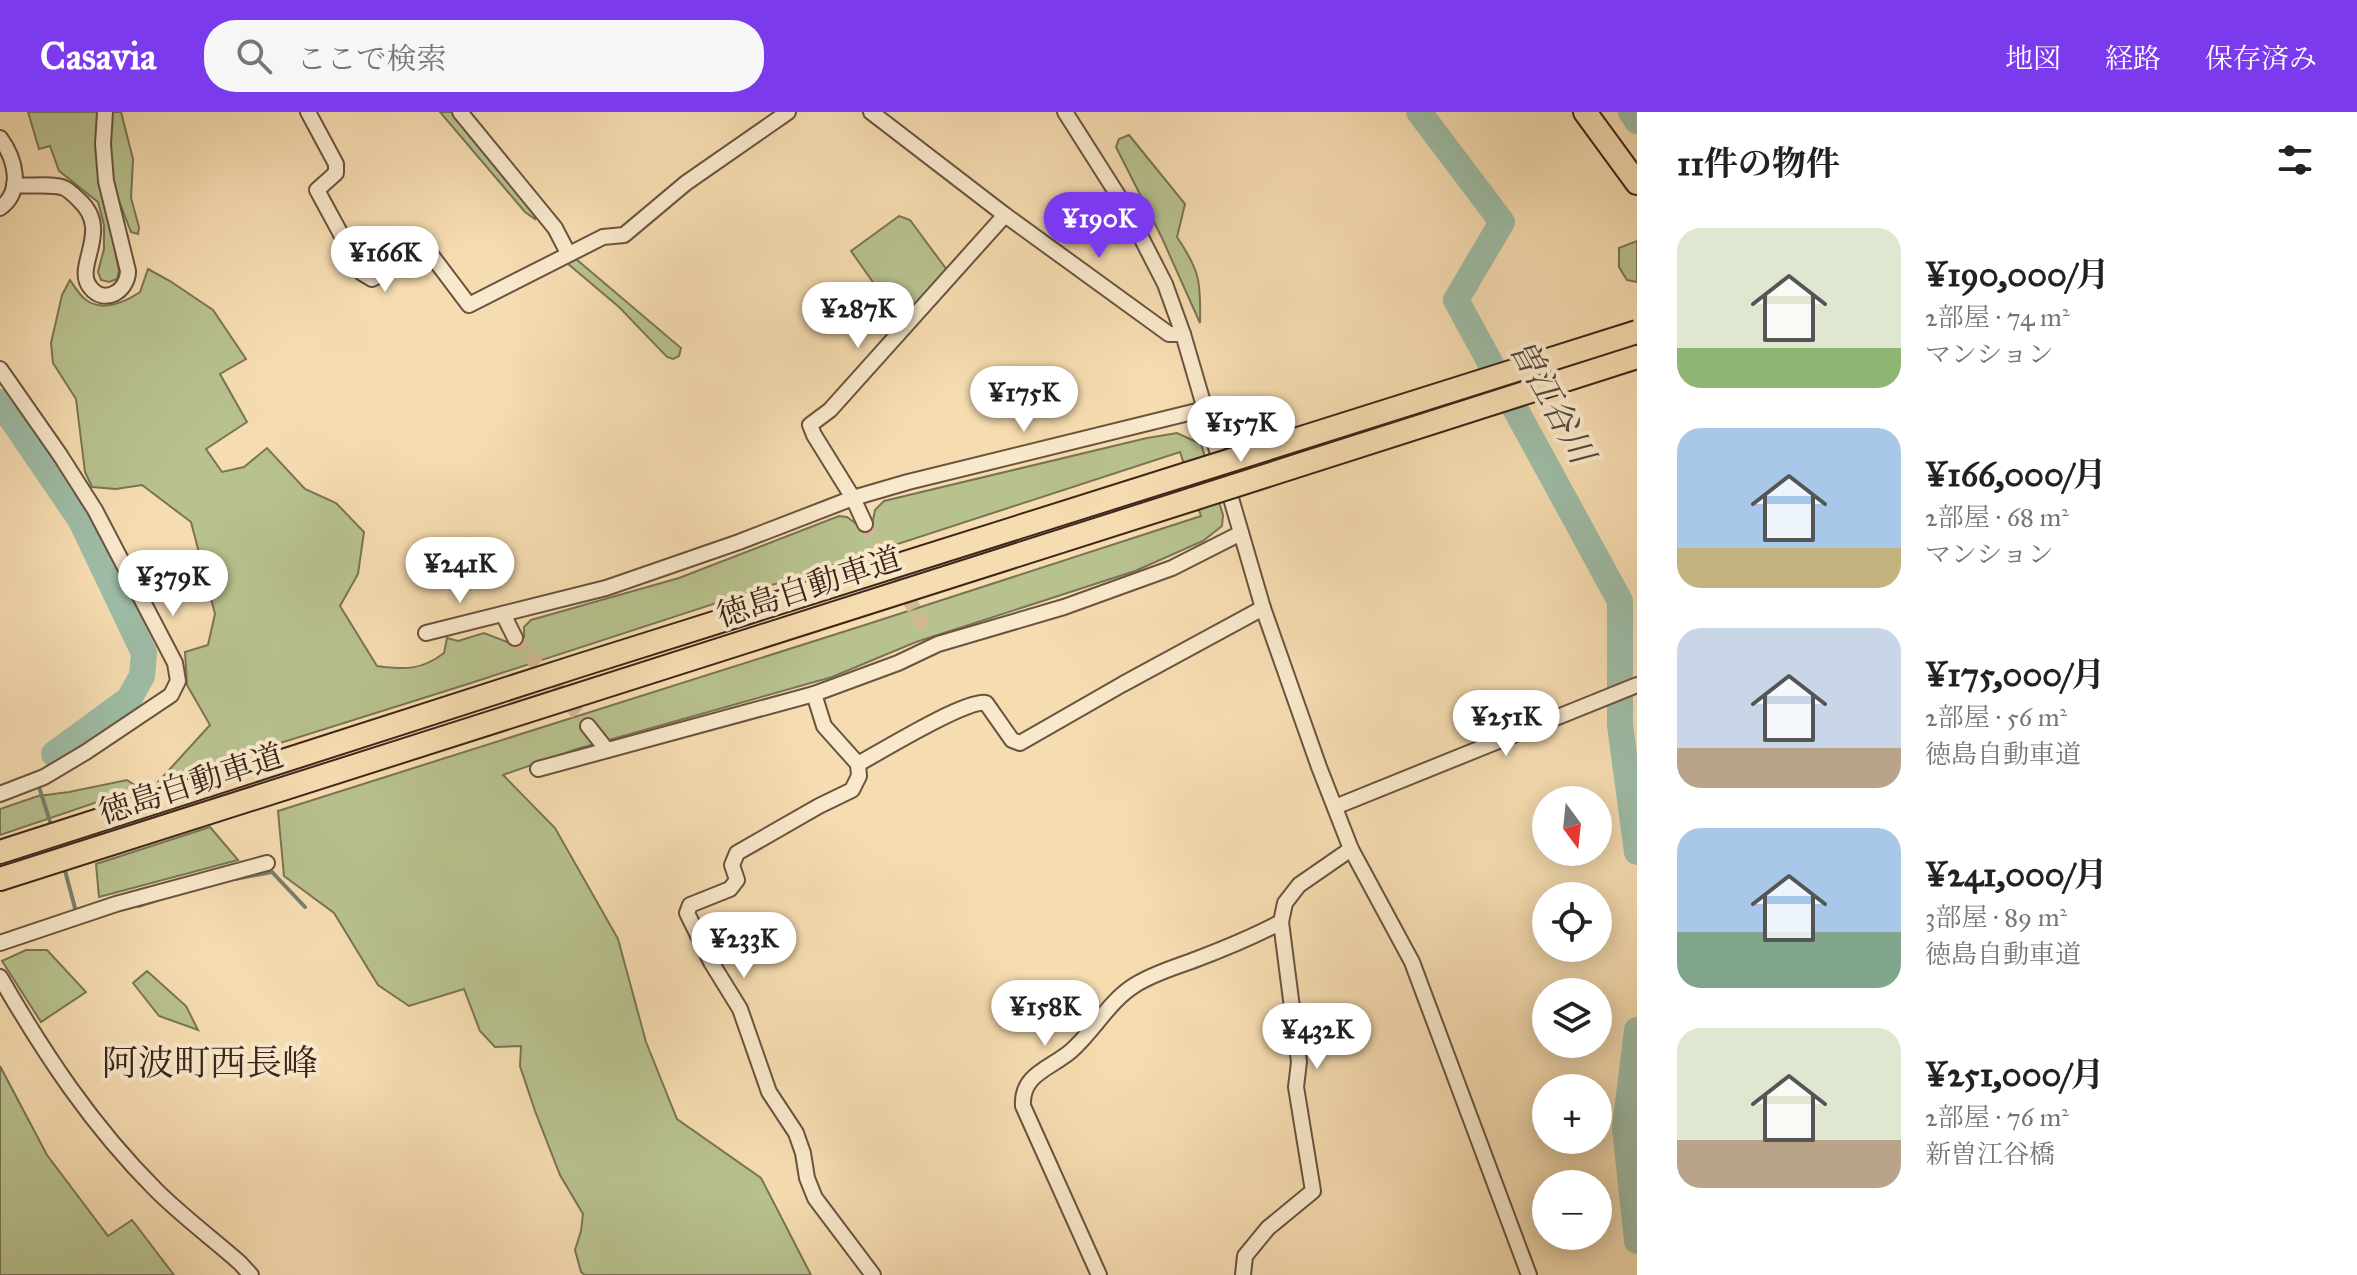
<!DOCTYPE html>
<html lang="ja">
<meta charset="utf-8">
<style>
body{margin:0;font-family:"IM FELL Great Primer","Noto Serif JP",serif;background:#f6f6f6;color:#222;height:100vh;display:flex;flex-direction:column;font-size:30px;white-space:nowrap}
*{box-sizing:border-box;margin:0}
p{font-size:26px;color:#767676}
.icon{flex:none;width:44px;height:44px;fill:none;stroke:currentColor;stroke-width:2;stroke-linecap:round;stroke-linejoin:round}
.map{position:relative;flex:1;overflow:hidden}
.details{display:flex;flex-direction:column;background:#fff;width:720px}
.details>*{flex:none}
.needle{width:52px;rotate:165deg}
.controls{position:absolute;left:1532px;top:674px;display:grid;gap:16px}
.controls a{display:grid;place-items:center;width:80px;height:80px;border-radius:50%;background:#fff;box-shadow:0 4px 20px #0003;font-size:40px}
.price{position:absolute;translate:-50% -68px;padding:0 18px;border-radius:28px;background:#fff;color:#222;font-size:26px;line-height:52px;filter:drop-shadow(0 2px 4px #0008)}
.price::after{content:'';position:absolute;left:50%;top:48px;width:24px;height:18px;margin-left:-12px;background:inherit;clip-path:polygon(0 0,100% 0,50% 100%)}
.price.active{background:#7c3aed;color:#fff}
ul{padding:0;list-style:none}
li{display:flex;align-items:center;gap:24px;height:200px;padding:0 40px}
li span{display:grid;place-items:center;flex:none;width:224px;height:160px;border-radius:24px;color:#555}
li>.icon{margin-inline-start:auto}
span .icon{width:96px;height:96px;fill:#fffc;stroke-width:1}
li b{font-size:34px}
h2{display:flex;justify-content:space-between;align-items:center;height:96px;padding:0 40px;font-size:34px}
header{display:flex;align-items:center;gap:48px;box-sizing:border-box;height:112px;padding:0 40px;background:#7c3aed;color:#fff}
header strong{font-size:38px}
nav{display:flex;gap:44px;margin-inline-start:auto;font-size:28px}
.search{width:560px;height:72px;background:#f6f6f6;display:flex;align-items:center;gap:20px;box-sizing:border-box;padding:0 28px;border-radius:32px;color:#767676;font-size:30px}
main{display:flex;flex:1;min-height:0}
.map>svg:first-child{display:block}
.green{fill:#b8c28f;stroke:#7a7455;stroke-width:2}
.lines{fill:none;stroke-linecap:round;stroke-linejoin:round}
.stream{stroke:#77806f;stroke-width:4}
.river{stroke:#9ebda7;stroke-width:26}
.minor-tunnel{stroke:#d1b893;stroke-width:14;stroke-dasharray:14 7;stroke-linecap:butt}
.minor-casing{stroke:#6a5340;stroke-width:18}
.highway-casing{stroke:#3c251b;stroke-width:26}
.minor{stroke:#f9e9cc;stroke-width:14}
.highway{stroke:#f6ddb1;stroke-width:22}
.highway-bridge-casing{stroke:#3c251b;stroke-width:26;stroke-linecap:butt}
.highway-bridge{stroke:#f6ddb1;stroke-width:22}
.labels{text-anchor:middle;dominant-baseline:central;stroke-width:8;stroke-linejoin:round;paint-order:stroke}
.street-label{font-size:32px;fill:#3c251b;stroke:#f9e9cc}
.water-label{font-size:34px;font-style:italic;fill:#544b3e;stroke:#f9e9cc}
.quarter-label{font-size:36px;fill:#3c251b;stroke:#f9e9cc}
</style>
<header>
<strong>Casavia</strong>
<div class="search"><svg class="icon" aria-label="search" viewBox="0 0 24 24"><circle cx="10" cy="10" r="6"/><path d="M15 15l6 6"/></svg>ここで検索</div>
<nav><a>地図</a><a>経路</a><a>保存済み</a></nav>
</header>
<main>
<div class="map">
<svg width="1637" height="1163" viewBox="0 0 1637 1163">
<rect width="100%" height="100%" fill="#f6ddb1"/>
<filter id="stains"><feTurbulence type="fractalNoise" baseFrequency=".0025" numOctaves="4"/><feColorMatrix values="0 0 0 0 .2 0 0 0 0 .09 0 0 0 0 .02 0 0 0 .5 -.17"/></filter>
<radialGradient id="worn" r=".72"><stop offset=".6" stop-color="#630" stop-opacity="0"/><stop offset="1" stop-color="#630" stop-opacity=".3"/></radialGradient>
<g class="green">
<path d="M 28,0 L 121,0 L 133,47 L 131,86 L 139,115 L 138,122 L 131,120 L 119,89 L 104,83 L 119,159 L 117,167 L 109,170 L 101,168 L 98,160 L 104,137 L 104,113 L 98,90 L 59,59 L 50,34 L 39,37 Z"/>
<path d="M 440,0 L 452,0 L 536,101 L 535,107 L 525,100 Z"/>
<path d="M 1129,23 L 1185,92 L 1177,125 C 1200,159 1201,170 1200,211 L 1162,126 L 1116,35 L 1119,27 Z"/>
<path d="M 899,104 L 910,108 L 947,158 L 901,210 L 851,139 Z"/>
<path d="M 1637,129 L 1637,170 L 1627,168 L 1619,155 L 1619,136 Z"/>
<path d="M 576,147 L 681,236 L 679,244 L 673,247 L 667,245 L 619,195 L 567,151 Z"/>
<path d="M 148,157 L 170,169 L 213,198 L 246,247 L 220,262 L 247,310 L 206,337 L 222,360 L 244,355 L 267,336 L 305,377 L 336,391 L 364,420 L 358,462 L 340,494 L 377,554 C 405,558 422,558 444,541 L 447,526 L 458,529 L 484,521 L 507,530 L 524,525 L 524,515 L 531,508 L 679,466 L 839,404 L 847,405 L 862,416 L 872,413 L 875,398 L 884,389 L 1147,326 L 1177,321 L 1201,332 L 1223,403 L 1222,414 L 1203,429 L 1135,459 L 916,530 L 832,565 L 577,637 L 503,663 L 555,716 L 618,827 L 646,930 L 677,1007 L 761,1066 L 811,1163 L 585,1163 L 581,1160 L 575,1138 L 581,1119 L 583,1102 L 560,1063 L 535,999 L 520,954 L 521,934 L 495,935 L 480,919 L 464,877 L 409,894 L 378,873 L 334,801 L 284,764 L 278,699 L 868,512 L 1201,404 L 1180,340 L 468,572 L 159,669 L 210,613 L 187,573 L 185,540 L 208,533 L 215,502 L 191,410 L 142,373 L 116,377 L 92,375 L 85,360 L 76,287 L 53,251 L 51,231 L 62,183 L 70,168 C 74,174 80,184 86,188 C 103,200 125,190 140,180 Z"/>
<path d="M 127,668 L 139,676 L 0,723 L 0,697 L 38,684 L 69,680 Z"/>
<path d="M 210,715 L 238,748 L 99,785 L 96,752 Z"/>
<path d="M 26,838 L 47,838 L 86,880 L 41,910 L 2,849 Z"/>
<path d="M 147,859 L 186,894 L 198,918 L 159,904 L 133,871 Z"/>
<path d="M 0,954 L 47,1043 L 108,1124 L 132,1108 L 174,1163 L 0,1163 Z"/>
</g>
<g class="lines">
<g class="stream">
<path d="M 40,678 L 52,716"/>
<path d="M 64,755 L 75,796"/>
<path d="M 235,767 L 272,760 L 305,795"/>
<path d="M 138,794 L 157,788"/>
</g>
<g class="river">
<path d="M 1419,0 L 1502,110 L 1456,188 L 1620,489 L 1620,613 L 1637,740"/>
<path d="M 1631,0 L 1637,9"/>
<path d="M 0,290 L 80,407 L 144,541 L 142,564 L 129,587 L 54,642"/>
<path d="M 1637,918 L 1625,1016 L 1637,1129"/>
</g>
<g class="minor-tunnel">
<path d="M 865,412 L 927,519"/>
<path d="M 515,526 L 588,614"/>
</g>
<g class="minor-casing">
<g id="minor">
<path d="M 308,0 L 336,52 L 336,61 L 317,78 L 362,161 L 372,167 L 421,143 L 432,144 L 469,193 L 603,125 L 624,123 L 686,71 L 788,0"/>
<path d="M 460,0 L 555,116 L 568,141"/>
<path d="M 871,0 L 1005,103 L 1169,222 L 1183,222"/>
<path d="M 1065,0 L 1126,96 L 1165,172 L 1183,222 L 1263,496 L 1319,655 L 1351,737 L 1412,850 L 1529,1163"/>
<path d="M 0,26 C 15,46 24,79 0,96"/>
<path d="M 14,73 C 28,75 53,71 64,76 C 69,78 75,84 79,88 C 113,119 73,154 90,175 C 104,194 128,179 128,159 L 106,69 L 103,32 L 105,0"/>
<path d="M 0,257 L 60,343 L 95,398 L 175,551 L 178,569 L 171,583 L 86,640 L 44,665 L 0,682"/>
<path d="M 865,412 L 853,386 L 814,323 L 810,313 L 830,298 L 1005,103"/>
<path d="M 503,502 L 515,526"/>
<path d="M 426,521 L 606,476 L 739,430 L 853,386 L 908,370 L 1205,297"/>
<path d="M 814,582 L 824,614 L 858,652 C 880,640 966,587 986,591 L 1012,628 L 1020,631 L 1123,572 L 1263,496"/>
<path d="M 588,614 L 607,638"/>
<path d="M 858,652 L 859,664 L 852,678 L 819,694 L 737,741 L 732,753 L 737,768 L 730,777 L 690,793 L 687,801 L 711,850 L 740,897 L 769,980 L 796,1021 L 803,1041 L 807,1066 L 815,1086 L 873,1163"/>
<path d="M 538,657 L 814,582 L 898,551 L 938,532 L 1064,495 L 1172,456 L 1241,421"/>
<path d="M 1335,695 L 1637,573"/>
<path d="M 0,831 L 116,792 L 267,751"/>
<path d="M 0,865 C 45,943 92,1014 156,1078 C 182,1104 213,1127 240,1151 L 251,1163"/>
<path d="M 1099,1163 L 1023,994 C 1021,962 1050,957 1071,939 C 1094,919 1109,889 1135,873 C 1154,861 1176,855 1197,847 C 1226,836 1253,825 1281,810"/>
<path d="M 1243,1163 L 1245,1144 L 1268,1116 L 1313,1079 L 1296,975 L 1299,950 L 1281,810 L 1285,791 L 1299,773 L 1351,737"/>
</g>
</g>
<g class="highway-casing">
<g id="highway">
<path d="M 1585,0 L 1637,71"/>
<path d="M 0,740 L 581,553 L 1187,362"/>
<path d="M 0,767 L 1193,387"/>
</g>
</g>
<use href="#minor" class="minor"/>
<use href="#highway" class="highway"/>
<g class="highway-bridge-casing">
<g id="highway-bridge">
<path d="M 1187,362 L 1637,220"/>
<path d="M 1193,387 L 1637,245"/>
</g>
</g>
<use href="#highway-bridge" class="highway-bridge"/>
</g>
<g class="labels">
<g class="street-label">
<text transform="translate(809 475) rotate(-18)">徳島自動車道</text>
<text transform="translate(191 672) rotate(-18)">徳島自動車道</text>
</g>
<g class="water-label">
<text transform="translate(1552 289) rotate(61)">曽江谷川</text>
</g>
<g class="quarter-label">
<text x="210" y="951">阿波町西長峰</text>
</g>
</g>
<rect width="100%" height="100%" filter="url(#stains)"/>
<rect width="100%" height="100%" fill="url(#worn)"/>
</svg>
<div class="controls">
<a><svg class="needle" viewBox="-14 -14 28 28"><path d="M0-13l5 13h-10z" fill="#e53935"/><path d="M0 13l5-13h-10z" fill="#767676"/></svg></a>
<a><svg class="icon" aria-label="locate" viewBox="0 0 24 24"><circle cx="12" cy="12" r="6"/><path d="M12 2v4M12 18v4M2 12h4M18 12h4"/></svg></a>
<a><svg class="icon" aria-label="layers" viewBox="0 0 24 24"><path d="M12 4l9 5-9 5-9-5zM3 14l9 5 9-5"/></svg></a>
<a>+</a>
<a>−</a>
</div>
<b class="price active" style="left:1099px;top:148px">¥190K</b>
<b class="price" style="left:385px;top:182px">¥166K</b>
<b class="price" style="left:858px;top:238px">¥287K</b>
<b class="price" style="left:1024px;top:322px">¥175K</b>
<b class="price" style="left:1241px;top:352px">¥157K</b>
<b class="price" style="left:460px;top:493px">¥241K</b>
<b class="price" style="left:173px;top:506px">¥379K</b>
<b class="price" style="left:1506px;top:646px">¥251K</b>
<b class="price" style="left:744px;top:868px">¥233K</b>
<b class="price" style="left:1045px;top:936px">¥158K</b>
<b class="price" style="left:1317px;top:959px">¥432K</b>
</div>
<section class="details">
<h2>11件の物件<svg class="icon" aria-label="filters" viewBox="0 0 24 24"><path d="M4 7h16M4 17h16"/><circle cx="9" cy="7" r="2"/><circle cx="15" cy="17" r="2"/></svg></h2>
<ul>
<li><span style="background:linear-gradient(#dfe7d0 75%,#8fb573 0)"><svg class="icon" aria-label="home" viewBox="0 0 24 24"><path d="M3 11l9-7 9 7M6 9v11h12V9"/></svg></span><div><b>¥190,000/月</b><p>2部屋 · 74 m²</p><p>マンション</p></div></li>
<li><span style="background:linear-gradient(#a9c7e8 75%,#c2b280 0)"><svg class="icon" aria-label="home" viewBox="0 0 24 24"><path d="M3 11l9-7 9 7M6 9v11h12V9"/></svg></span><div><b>¥166,000/月</b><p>2部屋 · 68 m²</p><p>マンション</p></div></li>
<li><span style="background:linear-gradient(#c9d6e8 75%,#b9a48a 0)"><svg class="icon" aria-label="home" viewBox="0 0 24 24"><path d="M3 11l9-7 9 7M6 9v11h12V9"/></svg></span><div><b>¥175,000/月</b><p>2部屋 · 56 m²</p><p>徳島自動車道</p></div></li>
<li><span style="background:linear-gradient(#a9c7e8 65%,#7fa58c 0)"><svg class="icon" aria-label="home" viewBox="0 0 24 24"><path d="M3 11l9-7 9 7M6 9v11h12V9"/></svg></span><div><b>¥241,000/月</b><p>3部屋 · 89 m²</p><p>徳島自動車道</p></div></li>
<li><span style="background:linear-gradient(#dfe7d0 70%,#b9a48a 0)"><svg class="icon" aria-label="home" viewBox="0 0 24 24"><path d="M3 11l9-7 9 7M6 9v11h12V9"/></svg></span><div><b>¥251,000/月</b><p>2部屋 · 76 m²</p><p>新曽江谷橋</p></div></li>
</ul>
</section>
</main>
